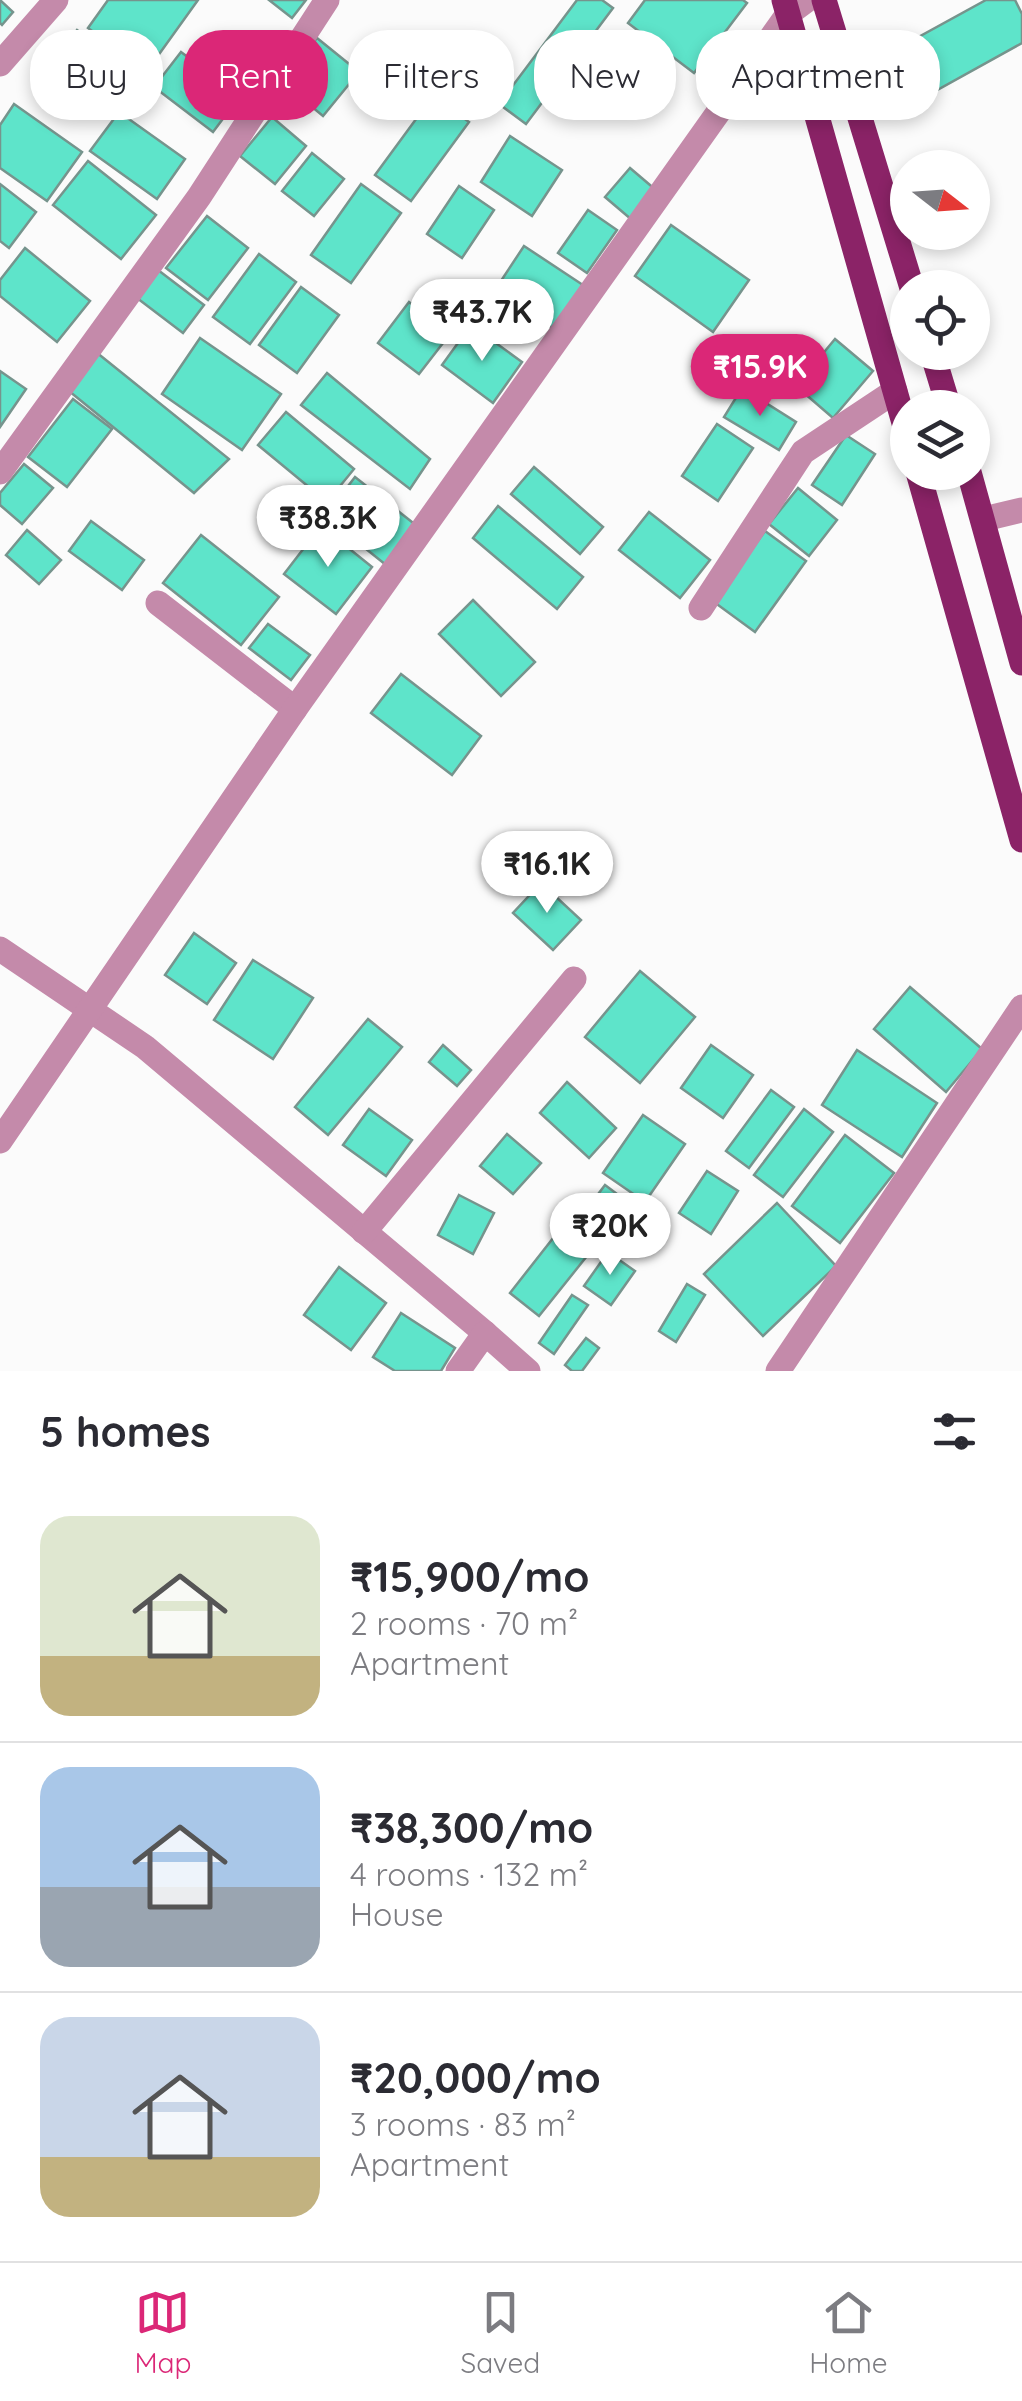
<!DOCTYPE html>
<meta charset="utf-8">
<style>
body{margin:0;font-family:Quicksand,sans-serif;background:#f7f7f7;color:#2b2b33;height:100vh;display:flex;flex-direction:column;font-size:38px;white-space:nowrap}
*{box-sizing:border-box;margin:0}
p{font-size:32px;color:#7c7c81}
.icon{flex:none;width:55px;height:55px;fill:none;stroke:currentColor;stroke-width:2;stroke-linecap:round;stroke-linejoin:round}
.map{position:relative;height:1371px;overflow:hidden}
.sheet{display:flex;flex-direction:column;background:#fff;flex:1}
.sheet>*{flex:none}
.guide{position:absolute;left:30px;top:30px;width:962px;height:90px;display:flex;gap:20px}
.needle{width:65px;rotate:107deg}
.buttons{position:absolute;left:890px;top:150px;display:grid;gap:20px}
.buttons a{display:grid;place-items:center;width:100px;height:100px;border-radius:50%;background:#fff;box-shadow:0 5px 15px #0003;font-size:50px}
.price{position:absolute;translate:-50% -85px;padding:0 22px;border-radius:35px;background:#fff;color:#222;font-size:32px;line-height:65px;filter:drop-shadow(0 2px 5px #0008)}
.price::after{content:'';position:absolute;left:50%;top:60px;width:30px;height:22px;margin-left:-15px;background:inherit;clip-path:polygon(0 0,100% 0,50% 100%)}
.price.selected{background:#db2777;color:#fff}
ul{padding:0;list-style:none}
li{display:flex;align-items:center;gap:30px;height:250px;padding:0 40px}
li+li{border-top:2px solid #e1e1e2}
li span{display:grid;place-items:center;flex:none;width:280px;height:200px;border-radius:30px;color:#555}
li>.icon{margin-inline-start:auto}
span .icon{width:120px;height:120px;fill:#fffc;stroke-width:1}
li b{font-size:42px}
h2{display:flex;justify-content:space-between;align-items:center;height:120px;padding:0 40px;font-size:42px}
.chip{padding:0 35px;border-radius:40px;background:#fff;box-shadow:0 5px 15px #0003;font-size:35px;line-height:90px}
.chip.selected{background:#db2777;color:#fff}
.dock{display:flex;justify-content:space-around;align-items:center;height:140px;border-top:2px solid #e1e1e2;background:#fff;font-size:28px;color:#7c7c81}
.dock a{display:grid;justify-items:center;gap:5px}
.dock .selected{color:#db2777}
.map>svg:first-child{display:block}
.building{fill:#5ee4ca;stroke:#76948d;stroke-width:2.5}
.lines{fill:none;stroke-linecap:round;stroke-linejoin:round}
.minor{stroke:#c48aaa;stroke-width:25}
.major{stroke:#8b2367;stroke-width:25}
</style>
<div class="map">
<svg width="1022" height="1371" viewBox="0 0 1022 1371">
<rect width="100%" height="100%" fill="#fbfbfb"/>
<g class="building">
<path d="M 0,0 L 13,12 L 2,25 L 0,23 Z"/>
<path d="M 108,0 L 198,0 L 147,71 L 88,28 Z"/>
<path d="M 269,0 L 306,0 L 292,18 Z"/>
<path d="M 577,0 L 602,0 L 613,8 L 526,124 L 499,104 Z"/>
<path d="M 645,0 L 743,0 L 747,3 L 694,73 L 628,23 Z"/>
<path d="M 986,0 L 1015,0 L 1022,14 L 1022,43 L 930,94 L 904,45 Z"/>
<path d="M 77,30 L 139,75 L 109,117 L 47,72 Z"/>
<path d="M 317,38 L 359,72 L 323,116 L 282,82 Z"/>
<path d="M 181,52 L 240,96 L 213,132 L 154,87 Z"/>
<path d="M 890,58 L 918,100 L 897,114 L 869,73 Z"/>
<path d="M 433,96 L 469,122 L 411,201 L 375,175 Z"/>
<path d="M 14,104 L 82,152 L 47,201 L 0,168 L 0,125 Z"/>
<path d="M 119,112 L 185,159 L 157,199 L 90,151 Z"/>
<path d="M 272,117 L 306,146 L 275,184 L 240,156 Z"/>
<path d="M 510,136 L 562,170 L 532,216 L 481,182 Z"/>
<path d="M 312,153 L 344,179 L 314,216 L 282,191 Z"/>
<path d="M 88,161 L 156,215 L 121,259 L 53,205 Z"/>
<path d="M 630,168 L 657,191 L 632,220 L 605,197 Z"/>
<path d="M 0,184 L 36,212 L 9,248 L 0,241 Z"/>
<path d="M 361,184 L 401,213 L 351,283 L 311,255 Z"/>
<path d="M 459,186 L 494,210 L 462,258 L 427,234 Z"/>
<path d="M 588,210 L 617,230 L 587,273 L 558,253 Z"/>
<path d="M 207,216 L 248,248 L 208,300 L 166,268 Z"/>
<path d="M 671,225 L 749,280 L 713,332 L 635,276 Z"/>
<path d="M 524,246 L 586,287 L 557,331 L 495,290 Z"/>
<path d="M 25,248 L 90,301 L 57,342 L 0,296 L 0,280 Z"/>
<path d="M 259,254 L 296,282 L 250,344 L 213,317 Z"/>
<path d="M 158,270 L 204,305 L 183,333 L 137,298 Z"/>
<path d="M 301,287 L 339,315 L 297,373 L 259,345 Z"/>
<path d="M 409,302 L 450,334 L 419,374 L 378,343 Z"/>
<path d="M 471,325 L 522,362 L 493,403 L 442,365 Z"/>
<path d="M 200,338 L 281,394 L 242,450 L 162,394 Z"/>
<path d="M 835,339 L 873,371 L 833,418 L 796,386 Z"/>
<path d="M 96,352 L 229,459 L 194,493 L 69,391 Z"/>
<path d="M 0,371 L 26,389 L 0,427 Z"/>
<path d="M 327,373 L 430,459 L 410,489 L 301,405 Z"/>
<path d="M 742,388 L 796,422 L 779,450 L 724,417 Z"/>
<path d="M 73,399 L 112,429 L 67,487 L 28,457 Z"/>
<path d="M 286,412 L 354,469 L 327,502 L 258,445 Z"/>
<path d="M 717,424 L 753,448 L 718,501 L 682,476 Z"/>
<path d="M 846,435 L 875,454 L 842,505 L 812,485 Z"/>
<path d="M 24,464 L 53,488 L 22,524 L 0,505 L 0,493 Z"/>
<path d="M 534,467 L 603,527 L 580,554 L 511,494 Z"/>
<path d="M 355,477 L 417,526 L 386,565 L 325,516 Z"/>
<path d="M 798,488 L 837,520 L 809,556 L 769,524 Z"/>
<path d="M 498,506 L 583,577 L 557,609 L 473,538 Z"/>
<path d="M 649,512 L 710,560 L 680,598 L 619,550 Z"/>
<path d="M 91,521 L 144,560 L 122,590 L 69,551 Z"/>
<path d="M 321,526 L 372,567 L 336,614 L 284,574 Z"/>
<path d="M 27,530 L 61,560 L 39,584 L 6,555 Z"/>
<path d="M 765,531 L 806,561 L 755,632 L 714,602 Z"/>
<path d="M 201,535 L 279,597 L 241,645 L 163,583 Z"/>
<path d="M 473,600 L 535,662 L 501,696 L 439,634 Z"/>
<path d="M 268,624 L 310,655 L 291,680 L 249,648 Z"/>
<path d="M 401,674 L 481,736 L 452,775 L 371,713 Z"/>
<path d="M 541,883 L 581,920 L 553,950 L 513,913 Z"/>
<path d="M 194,933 L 236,963 L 207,1004 L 165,975 Z"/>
<path d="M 253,960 L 313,998 L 273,1059 L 214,1020 Z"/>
<path d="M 640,971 L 695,1017 L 640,1083 L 585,1037 Z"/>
<path d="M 910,987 L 982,1049 L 946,1092 L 874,1029 Z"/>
<path d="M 368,1019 L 402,1047 L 328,1135 L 295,1107 Z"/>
<path d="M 443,1045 L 471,1070 L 457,1086 L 429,1062 Z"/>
<path d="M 711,1045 L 753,1075 L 723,1118 L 681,1088 Z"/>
<path d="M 857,1050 L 937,1103 L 902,1157 L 822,1105 Z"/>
<path d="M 567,1082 L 616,1128 L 589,1158 L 540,1113 Z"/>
<path d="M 771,1090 L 794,1107 L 749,1168 L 726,1151 Z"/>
<path d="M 369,1109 L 412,1140 L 386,1176 L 343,1145 Z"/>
<path d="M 804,1109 L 833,1132 L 783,1197 L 754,1175 Z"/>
<path d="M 643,1115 L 685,1144 L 645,1202 L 603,1173 Z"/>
<path d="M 507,1134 L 541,1163 L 513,1194 L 480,1166 Z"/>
<path d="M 845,1135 L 894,1173 L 840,1243 L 792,1206 Z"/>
<path d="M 707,1171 L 738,1191 L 711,1234 L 679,1213 Z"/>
<path d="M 605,1185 L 645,1215 L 624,1244 L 583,1214 Z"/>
<path d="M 459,1195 L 494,1213 L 473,1254 L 438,1235 Z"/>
<path d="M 777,1203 L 836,1266 L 763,1336 L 704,1274 Z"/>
<path d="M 561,1228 L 591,1251 L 539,1316 L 510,1293 Z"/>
<path d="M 608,1252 L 635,1271 L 611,1305 L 584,1286 Z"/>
<path d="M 339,1267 L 386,1303 L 351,1350 L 304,1315 Z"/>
<path d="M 687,1284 L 705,1295 L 676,1342 L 659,1331 Z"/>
<path d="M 572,1295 L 588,1305 L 554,1354 L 539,1343 Z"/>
<path d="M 401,1313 L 455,1348 L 441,1371 L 395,1371 L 373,1357 Z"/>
<path d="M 586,1338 L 599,1348 L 582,1371 L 572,1371 L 565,1365 Z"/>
</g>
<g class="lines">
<g class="minor">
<path d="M 0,64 L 56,0"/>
<path d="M 0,472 L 199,197 L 327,0"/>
<path d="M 984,519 L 1022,510"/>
<path d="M 158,603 L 295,709"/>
<path d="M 701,608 L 803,452 L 895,391"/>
<path d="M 0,949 L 145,1047 L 485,1333"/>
<path d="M 0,1141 L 295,709 L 788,14 L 807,0"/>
<path d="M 364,1232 L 574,979"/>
<path d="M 458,1371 L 485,1333 L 528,1371"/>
<path d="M 778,1371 L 1022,1007"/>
</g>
<g class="major">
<path d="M 784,0 L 908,437"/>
<path d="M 824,0 L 912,288"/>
<path d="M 932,352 L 949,408"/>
<path d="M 918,472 L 1022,840"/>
<path d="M 969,472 L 1022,663"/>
</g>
</g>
</svg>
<div class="buttons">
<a><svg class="needle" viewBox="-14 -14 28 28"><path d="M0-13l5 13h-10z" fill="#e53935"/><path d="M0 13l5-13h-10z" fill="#7c7c81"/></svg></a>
<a><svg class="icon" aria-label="locate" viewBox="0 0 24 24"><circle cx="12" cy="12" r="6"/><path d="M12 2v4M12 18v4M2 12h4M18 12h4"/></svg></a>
<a><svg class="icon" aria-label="layers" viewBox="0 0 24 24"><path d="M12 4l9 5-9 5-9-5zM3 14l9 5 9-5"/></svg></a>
</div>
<b class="price" style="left:482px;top:364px">₹43.7K</b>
<b class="price selected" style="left:760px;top:419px">₹15.9K</b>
<b class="price" style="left:328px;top:570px">₹38.3K</b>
<b class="price" style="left:547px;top:916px">₹16.1K</b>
<b class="price" style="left:610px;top:1278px">₹20K</b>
<div class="guide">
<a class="chip">Buy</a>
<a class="chip selected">Rent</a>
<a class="chip">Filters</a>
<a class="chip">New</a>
<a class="chip">Apartment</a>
</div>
</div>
<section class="sheet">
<h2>5 homes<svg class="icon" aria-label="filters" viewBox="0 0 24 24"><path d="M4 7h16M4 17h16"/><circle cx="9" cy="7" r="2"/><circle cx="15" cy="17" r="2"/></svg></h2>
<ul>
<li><span style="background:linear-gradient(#dfe7d0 70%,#c2b280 0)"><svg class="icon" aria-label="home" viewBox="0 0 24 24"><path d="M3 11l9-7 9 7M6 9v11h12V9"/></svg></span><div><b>₹15,900/mo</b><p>2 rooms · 70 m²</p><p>Apartment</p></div></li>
<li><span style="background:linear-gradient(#a9c7e8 60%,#9aa5b1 0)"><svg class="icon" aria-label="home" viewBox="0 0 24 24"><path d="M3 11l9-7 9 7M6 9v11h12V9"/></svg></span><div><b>₹38,300/mo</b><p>4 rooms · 132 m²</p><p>House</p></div></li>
<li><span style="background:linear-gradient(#c9d6e8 70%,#c2b280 0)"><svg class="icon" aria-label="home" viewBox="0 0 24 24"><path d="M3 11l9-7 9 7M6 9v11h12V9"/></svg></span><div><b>₹20,000/mo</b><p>3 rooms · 83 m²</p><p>Apartment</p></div></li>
</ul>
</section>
<nav class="dock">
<a class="selected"><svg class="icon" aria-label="map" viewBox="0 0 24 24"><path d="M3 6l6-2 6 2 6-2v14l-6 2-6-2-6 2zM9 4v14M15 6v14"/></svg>Map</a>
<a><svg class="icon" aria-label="saved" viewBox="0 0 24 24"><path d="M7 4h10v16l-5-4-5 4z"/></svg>Saved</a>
<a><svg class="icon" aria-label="home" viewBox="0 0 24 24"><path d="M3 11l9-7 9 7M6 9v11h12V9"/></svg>Home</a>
</nav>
